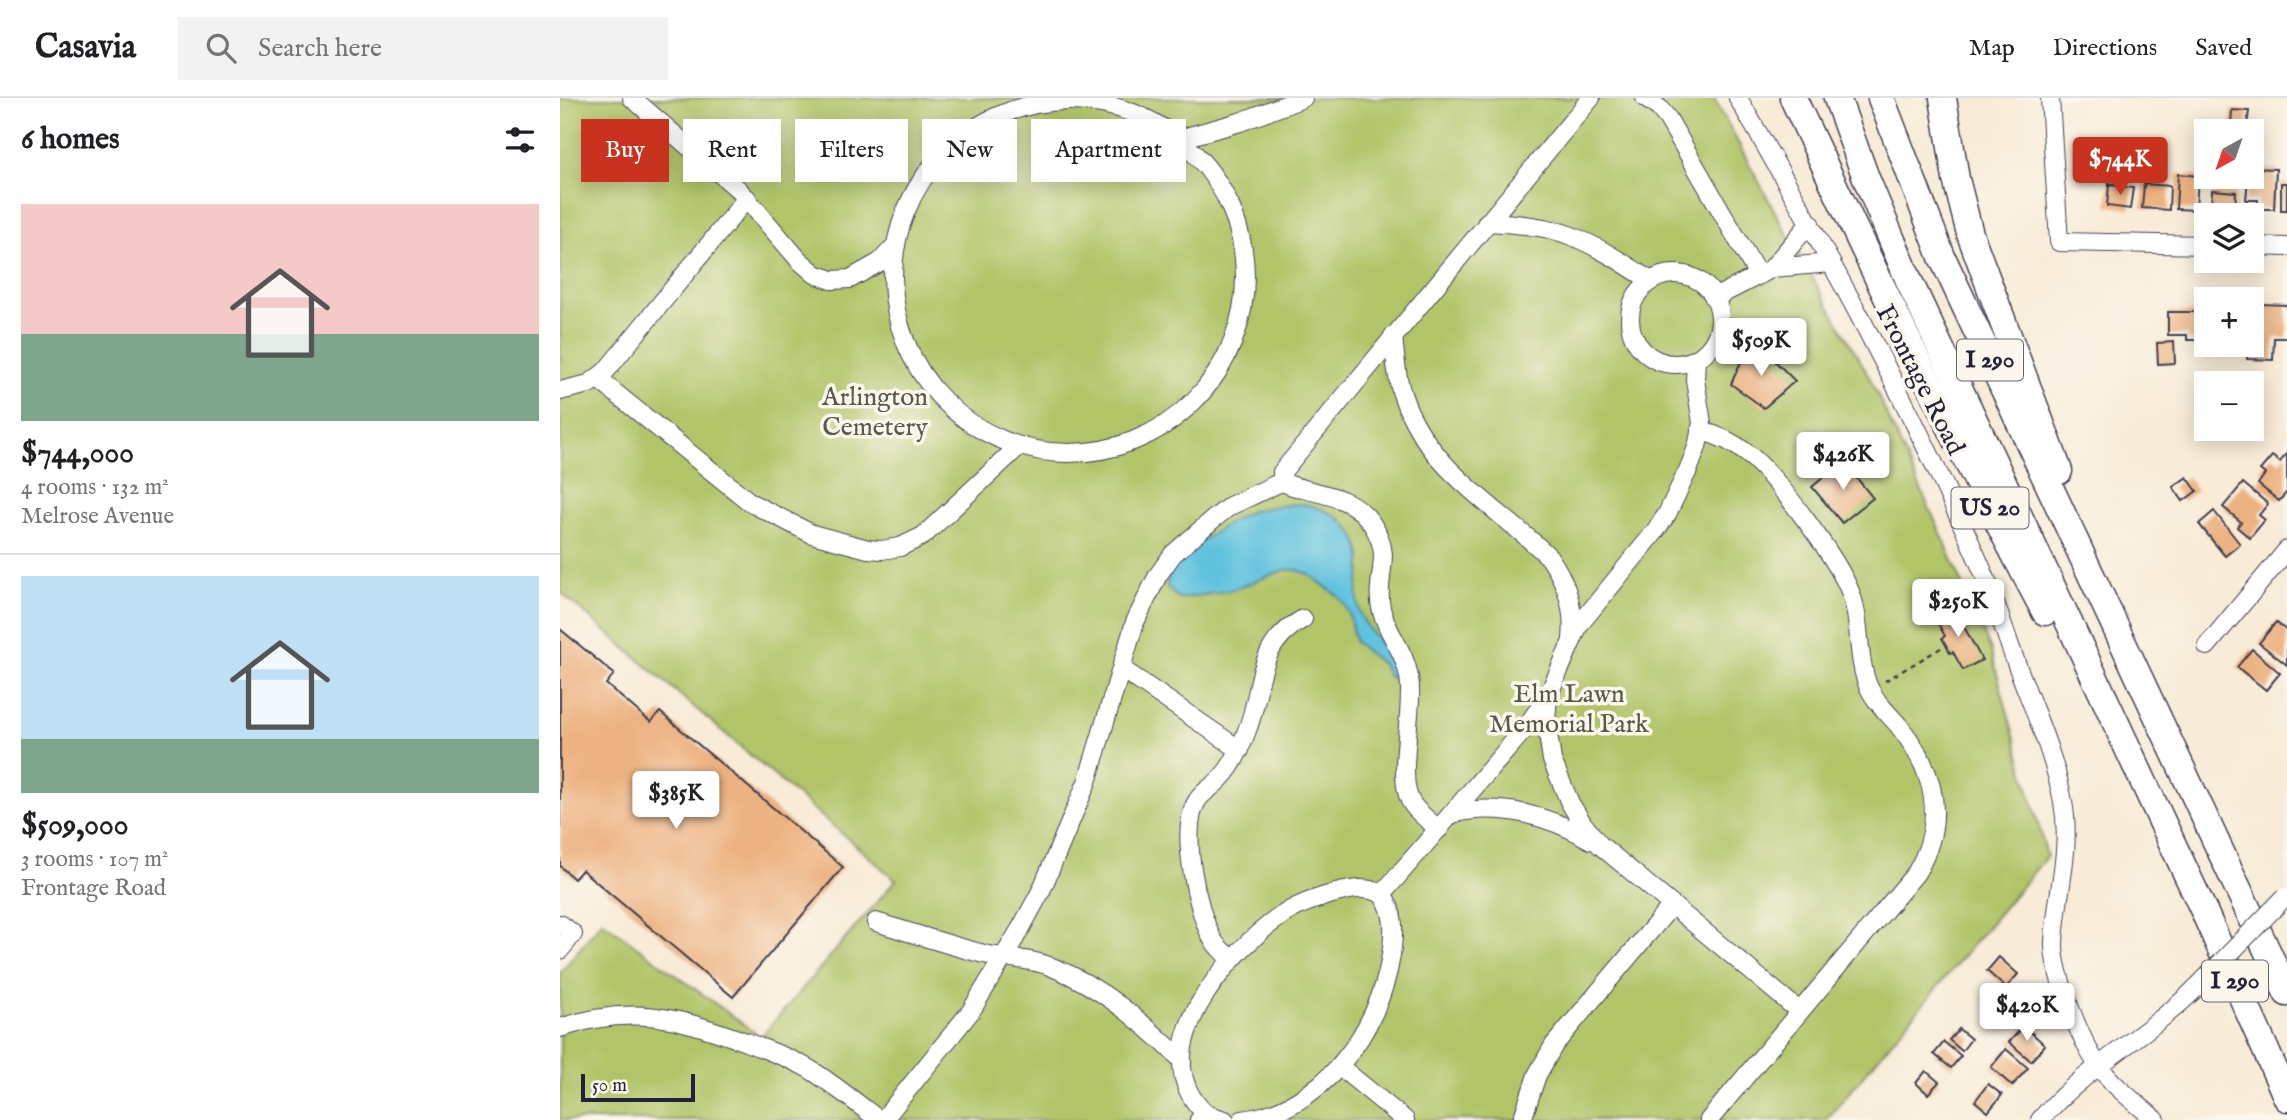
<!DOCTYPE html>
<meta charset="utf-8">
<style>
body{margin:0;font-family:"IM FELL English",serif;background:#f2f2f2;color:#202124;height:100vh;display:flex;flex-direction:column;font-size:26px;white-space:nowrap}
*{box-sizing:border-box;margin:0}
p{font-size:23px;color:#757577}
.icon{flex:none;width:38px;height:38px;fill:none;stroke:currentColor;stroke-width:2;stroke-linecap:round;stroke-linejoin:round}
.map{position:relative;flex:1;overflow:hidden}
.side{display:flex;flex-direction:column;background:#fff;width:560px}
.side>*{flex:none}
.top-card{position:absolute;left:21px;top:21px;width:665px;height:63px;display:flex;gap:14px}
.needle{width:46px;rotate:220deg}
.tools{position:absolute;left:1634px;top:21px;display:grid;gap:14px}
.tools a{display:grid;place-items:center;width:70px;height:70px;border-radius:0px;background:#fff;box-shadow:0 4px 18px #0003;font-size:35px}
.scale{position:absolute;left:21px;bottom:18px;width:114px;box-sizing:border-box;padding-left:7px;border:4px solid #22223b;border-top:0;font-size:19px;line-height:24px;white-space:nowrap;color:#22223b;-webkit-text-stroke:5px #fbf7ec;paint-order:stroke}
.price{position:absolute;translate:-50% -60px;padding:0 16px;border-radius:7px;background:#fff;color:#222;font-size:23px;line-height:46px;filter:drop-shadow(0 2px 4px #0008)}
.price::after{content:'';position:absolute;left:50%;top:42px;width:21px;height:16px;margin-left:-10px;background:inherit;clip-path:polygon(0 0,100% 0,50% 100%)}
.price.on{background:#c8321e;color:#fff}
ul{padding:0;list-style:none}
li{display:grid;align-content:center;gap:14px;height:371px;padding:0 21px}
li+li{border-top:2px solid #e0e0e0}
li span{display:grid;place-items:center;height:217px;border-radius:0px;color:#555}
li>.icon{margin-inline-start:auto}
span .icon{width:126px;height:126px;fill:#fffc;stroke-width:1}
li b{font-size:30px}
h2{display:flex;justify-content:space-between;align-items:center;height:84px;padding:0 21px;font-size:30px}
.tag{padding:0 24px;border-radius:0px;background:#fff;box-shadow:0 4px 18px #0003;font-size:24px;line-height:63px}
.tag.on{background:#c8321e;color:#fff}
header{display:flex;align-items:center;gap:42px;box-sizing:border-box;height:98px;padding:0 35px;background:#fff;border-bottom:2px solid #e0e0e0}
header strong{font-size:33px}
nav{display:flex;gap:38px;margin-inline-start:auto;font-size:24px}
.search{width:490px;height:63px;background:#f2f2f2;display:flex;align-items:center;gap:18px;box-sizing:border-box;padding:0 24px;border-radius:0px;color:#757577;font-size:26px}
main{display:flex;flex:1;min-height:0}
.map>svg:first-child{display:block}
.green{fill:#b1c468;stroke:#6a7352;stroke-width:2}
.water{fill:#60c2de;stroke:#41728c;stroke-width:2}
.building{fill:#edb281}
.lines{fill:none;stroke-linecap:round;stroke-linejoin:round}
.minor-casing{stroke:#424052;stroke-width:20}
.highway-casing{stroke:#424052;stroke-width:29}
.path{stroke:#424052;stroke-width:2.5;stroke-dasharray:5 5;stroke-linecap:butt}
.minor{stroke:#fff;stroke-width:18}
.highway{stroke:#fff;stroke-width:26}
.minor-bridge-casing{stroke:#424052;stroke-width:20;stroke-linecap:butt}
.minor-bridge{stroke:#fff;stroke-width:18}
.labels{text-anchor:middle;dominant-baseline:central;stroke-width:7;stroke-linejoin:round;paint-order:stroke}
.shield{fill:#fbf7ec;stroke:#636270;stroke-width:2}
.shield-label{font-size:24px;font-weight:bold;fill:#22223b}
.street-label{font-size:26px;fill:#22223b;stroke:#fbf7ec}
.park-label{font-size:26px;fill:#545b4b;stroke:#fbf7ec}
</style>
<header>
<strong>Casavia</strong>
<div class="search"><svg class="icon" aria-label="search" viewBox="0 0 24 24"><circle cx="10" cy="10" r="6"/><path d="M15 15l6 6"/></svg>Search here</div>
<nav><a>Map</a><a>Directions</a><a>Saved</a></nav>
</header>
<main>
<section class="side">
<h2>6 homes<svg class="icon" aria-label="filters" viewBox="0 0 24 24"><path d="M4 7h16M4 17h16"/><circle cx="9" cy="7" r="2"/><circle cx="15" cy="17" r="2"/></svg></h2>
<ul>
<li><span style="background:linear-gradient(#f6c9c9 60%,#7fa58c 0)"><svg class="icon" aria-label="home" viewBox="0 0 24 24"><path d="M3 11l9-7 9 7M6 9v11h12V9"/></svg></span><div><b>$744,000</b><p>4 rooms · 132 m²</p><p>Melrose Avenue</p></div></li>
<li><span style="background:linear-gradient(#bfe0f5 75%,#7fa58c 0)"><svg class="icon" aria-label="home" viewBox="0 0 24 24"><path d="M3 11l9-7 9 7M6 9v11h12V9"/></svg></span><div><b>$509,000</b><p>3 rooms · 107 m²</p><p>Frontage Road</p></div></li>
</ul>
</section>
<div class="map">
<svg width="1727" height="1022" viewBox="0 0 1727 1022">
<rect width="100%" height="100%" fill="#fbf7ec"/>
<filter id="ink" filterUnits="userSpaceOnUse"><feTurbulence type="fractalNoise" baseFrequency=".0143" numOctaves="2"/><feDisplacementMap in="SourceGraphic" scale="14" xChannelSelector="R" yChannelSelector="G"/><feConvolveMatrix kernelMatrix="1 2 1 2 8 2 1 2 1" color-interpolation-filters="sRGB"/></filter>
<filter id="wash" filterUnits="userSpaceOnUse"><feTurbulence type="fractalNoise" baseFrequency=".00686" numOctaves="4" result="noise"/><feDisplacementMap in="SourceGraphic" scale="28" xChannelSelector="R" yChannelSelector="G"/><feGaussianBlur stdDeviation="1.57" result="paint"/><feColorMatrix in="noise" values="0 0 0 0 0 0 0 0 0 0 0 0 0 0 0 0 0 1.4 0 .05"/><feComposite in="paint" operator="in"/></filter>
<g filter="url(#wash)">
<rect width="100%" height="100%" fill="#f8ebd7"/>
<path class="green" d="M 0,0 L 1154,0 L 1221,125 L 1309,278 L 1383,440 L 1430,550 L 1487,758 L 1266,1022 L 0,1022 L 0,875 L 42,823 L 201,939 L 336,782 L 0,494 Z"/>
<path class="water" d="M 742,406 C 770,410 798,427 801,459 C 803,479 794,488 799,512 C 803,528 826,550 836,565 L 839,572 L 839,577 L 835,580 L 829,579 L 822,566 L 795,544 L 789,516 L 784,506 L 778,498 L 748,476 L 737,472 L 724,472 L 672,492 L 625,500 L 618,500 L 607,489 C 607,482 609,475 613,469 C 624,453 675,419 693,413 C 709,408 725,407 742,406 Z"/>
<g id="blocks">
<g class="building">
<path d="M 1672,12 L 1689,13 L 1687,28 L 1671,27 Z"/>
<path d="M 1692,70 L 1716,71 L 1714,111 L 1697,111 L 1698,102 L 1686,102 L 1688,79 L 1692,79 Z"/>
<path d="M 1548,71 L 1564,71 L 1565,85 L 1549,86 Z"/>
<path d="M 1618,76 L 1638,78 L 1636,112 L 1616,111 Z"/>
<rect x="1721" y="85" width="6" height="27"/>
<path d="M 1584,86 L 1610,88 L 1609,112 L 1582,110 Z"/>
<path d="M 1549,87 L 1573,90 L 1570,111 L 1547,108 Z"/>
<path d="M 1652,92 L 1676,94 L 1675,112 L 1651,111 Z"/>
<path d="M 1700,206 L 1727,207 L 1727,240 L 1714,240 L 1713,262 L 1687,261 L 1688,247 L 1692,247 L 1692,227 L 1699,227 Z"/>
<path d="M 1608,214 L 1642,214 L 1641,242 L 1627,242 L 1627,237 L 1608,237 Z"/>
<path d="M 1614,244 L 1615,265 L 1598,266 L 1597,245 Z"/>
<path d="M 1188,248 L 1213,261 L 1235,283 L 1204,310 L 1171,286 Z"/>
<path d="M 1727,355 L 1727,394 L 1719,403 L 1698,386 L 1705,376 L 1700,372 L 1712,358 L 1720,364 Z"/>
<path d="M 1283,363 L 1313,400 L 1282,425 L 1252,389 Z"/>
<path d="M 1627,379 L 1637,393 L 1623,403 L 1613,389 Z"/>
<path d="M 1683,385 L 1708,406 L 1699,417 L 1705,422 L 1690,440 L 1677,429 L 1681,424 L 1663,409 Z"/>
<path d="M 1654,413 L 1680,446 L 1665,458 L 1639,426 Z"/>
<path d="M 1394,510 L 1422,562 L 1403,572 L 1393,554 L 1390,555 L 1386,547 L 1382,540 L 1385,538 L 1375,520 Z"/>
<path d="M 1716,524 L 1727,533 L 1727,567 L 1699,545 Z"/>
<path d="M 0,531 L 54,576 L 46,586 L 88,622 L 91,624 L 100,614 L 283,769 L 173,899 L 22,772 L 14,781 L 0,768 Z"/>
<path d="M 1692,551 L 1720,575 L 1706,592 L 1677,569 Z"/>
<path d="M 1439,859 L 1458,876 L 1446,890 L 1427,873 Z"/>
<path d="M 1433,901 L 1449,914 L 1442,922 L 1426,909 Z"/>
<path d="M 1464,928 L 1485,947 L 1471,963 L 1449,944 Z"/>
<path d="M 1399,931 L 1411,941 L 1402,953 L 1389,942 Z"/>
<path d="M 1384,944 L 1401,958 L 1391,970 L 1374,956 Z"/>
<path d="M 1446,951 L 1468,970 L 1452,988 L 1431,969 Z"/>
<path d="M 1366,973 L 1379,984 L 1368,996 L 1356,985 Z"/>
<path d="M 1428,986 L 1442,997 L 1428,1014 L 1415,1003 Z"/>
</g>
</g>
</g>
<g filter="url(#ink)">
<use href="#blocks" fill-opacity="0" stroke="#424052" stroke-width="2"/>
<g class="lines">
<g class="minor-casing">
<g id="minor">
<path d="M 72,0 L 179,92 L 239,162 L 255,176 L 272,182 L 290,181 L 320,164 L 336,147"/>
<path d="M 1085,0 L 1099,10 L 1108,21 L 1198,177"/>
<path d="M 1178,0 C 1266,152 1351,307 1421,469 C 1434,498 1443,529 1454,559 C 1471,606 1494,655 1503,704 C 1512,753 1496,797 1494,845 C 1493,874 1521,944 1538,967 C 1553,988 1576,1005 1596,1022"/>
<path d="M 1490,0 L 1499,144 L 1647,147"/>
<circle cx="509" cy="179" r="176"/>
<path d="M 619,41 L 680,24 L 743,0"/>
<path d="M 927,124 C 955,126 983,127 1009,137 C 1038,148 1065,166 1091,183"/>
<path d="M 1250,125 L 1212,170 L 1271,165"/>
<path d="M 1692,148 L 1727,149"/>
<circle cx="1115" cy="221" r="45"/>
<path d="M 1154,200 L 1207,173"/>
<path d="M 833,238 C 835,257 836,278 842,296 C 867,371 935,407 989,459 C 1006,483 1015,511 1012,540"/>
<path d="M 1136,261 L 1135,282 L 1142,325 L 1137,349 L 1129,370 L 1107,416 L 1094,435 L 1019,527 L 988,598 L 986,623 L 992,662 L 1010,705 L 1023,726 L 1040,747 L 1239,913"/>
<path d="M 38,281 L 191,405 L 252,436 L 308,451 L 322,452 L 340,449 L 363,438 L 459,348"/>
<path d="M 0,293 L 29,286 L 45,274 L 187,100"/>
<path d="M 1140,333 C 1159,337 1173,344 1188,356 C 1216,378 1284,468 1293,502 C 1301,529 1297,558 1307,585 C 1313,602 1328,615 1339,628 C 1376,674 1387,723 1356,775 L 1149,1022"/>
<path d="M 1647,548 L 1727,452"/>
<path d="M 562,571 L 680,652"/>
<path d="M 892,716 C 940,704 990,718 1031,742"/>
<path d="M 879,731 C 870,724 859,716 852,706 C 835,680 855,612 849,579 C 845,553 826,534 821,510 C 817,492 823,474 823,456 C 822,445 818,435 812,426 C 792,396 758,397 727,386 L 723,383 L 722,374 L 1031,0"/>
<path d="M 316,824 C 352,835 388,847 424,856 C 447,861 470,860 492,869 C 543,889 583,925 622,962"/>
<path d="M 0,826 L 13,836 L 0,852"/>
<path d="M 671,862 C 665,855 658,850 653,842 C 637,814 619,731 637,703 C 642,694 653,689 660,681 C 673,668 680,652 686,635 C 705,589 693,549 743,521"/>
<path d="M 0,930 C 72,906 117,919 186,944 C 209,953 234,961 254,974 C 277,989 298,1006 319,1022"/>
<path d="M 779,968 L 845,1022"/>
<path d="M 646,1016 L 665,1022"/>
<path d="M 323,1022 L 411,913 L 461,830 L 481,793 L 527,684 L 575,524 L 598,477 L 613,456 L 651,423 L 670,408 L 723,383"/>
<path d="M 639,1022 L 646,1016 C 579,955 668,854 721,818 C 738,806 757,800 776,795 C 792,791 807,788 822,796 L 963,633 L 986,601"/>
<path d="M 682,1022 C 762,1013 820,932 831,857 C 834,836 836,814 822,796"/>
<path d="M 962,1022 L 977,977 L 994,947 L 1112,807"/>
<path d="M 1480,1022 C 1526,968 1590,937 1639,887"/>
</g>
</g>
<g class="highway-casing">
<g id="highway">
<path d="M 1233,0 C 1314,173 1395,345 1485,514"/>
<path d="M 1277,0 L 1306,80 L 1350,185 L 1643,811 L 1727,1000"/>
<path d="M 1321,0 L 1382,159 L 1727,895"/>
<path d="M 1383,0 L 1396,81 L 1410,136 L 1499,373"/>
</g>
</g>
<path class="path" d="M 1325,583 L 1386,547"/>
<use href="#minor" class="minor"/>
<use href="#highway" class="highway"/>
<g class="minor-bridge-casing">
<path id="minor-bridge" d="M 1639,887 L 1725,799"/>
</g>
<use href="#minor-bridge" class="minor-bridge"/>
</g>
</g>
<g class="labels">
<g class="shield">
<rect x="1397" y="241.5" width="66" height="41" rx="5"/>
<rect x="1391.5" y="389.5" width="77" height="41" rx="5"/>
<rect x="1642" y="862.5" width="66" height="41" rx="5"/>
</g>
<g class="shield-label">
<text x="1430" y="262">I 290</text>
<text x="1430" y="410">US 20</text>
<text x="1675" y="883">I 290</text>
</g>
<g class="street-label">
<text transform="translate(1360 282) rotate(63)">Frontage Road</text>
</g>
<g class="park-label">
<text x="315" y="299">Arlington<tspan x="315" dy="30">Cemetery</tspan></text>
<text x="1009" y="596">Elm Lawn<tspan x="1009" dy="30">Memorial Park</tspan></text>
</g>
</g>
</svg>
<div class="tools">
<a><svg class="needle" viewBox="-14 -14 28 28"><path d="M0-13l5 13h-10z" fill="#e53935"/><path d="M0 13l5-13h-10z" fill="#757577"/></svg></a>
<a><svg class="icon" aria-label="layers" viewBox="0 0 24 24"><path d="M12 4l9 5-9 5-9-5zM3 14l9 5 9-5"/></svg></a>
<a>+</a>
<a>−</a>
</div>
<div class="scale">50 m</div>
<b class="price on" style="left:1560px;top:99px">$744K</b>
<b class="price" style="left:1201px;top:280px">$509K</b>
<b class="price" style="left:1283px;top:394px">$426K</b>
<b class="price" style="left:1398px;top:541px">$250K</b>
<b class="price" style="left:116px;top:733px">$385K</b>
<b class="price" style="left:1467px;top:945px">$420K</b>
<div class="top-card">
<a class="tag on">Buy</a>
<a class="tag">Rent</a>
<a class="tag">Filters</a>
<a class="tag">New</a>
<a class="tag">Apartment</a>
</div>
</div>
</main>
